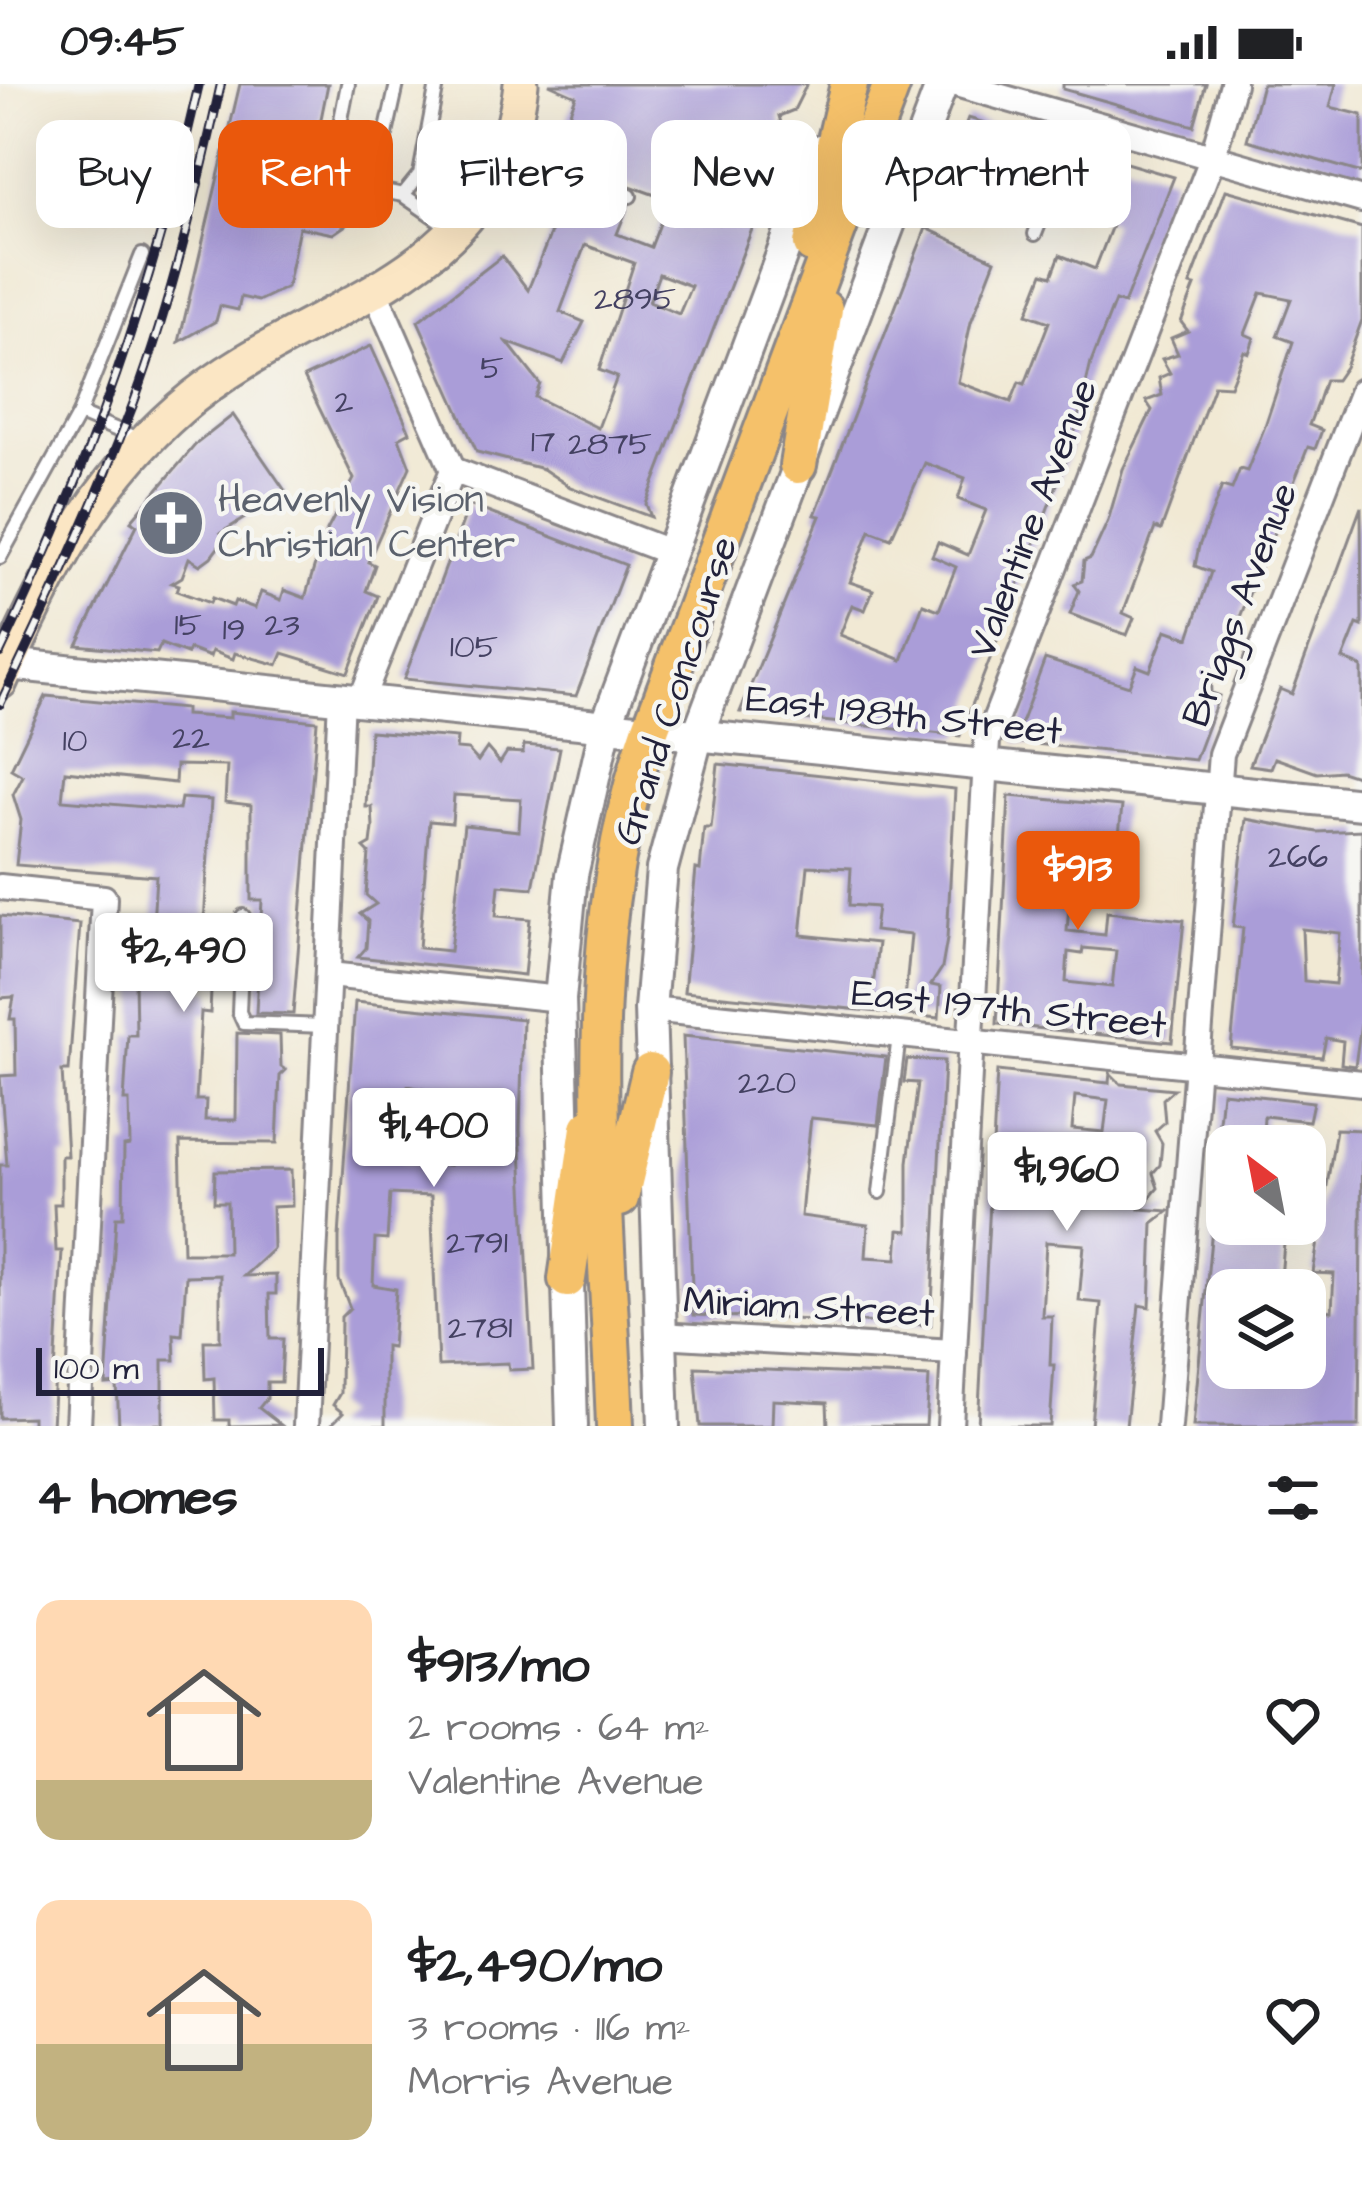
<!DOCTYPE html>
<meta charset="utf-8">
<style>
body{margin:0;font-family:"Architects Daughter",sans-serif;background:#f6f6f6;color:#202124;height:100vh;display:flex;flex-direction:column;font-size:45px;white-space:nowrap}
*{box-sizing:border-box;margin:0}
p{font-size:39px;color:#757577}
.icon{flex:none;width:66px;height:66px;fill:none;stroke:currentColor;stroke-width:2;stroke-linecap:round;stroke-linejoin:round}
.map{position:relative;height:1342px;overflow:hidden}
.sheet{display:flex;flex-direction:column;background:#fff;flex:1}
.sheet>*{flex:none}
.hud{position:absolute;left:36px;top:36px;width:1290px;height:108px;display:flex;gap:24px}
.needle{width:78px;rotate:328deg}
.controls{position:absolute;left:1206px;top:1041px;display:grid;gap:24px}
.controls a{display:grid;place-items:center;width:120px;height:120px;border-radius:24px;background:#fff;box-shadow:0 12px 48px #0002;font-size:60px}
.scale{position:absolute;left:36px;bottom:30px;width:288px;box-sizing:border-box;padding-left:12px;border:6px solid #22223b;border-top:0;font-size:33px;line-height:42px;white-space:nowrap;color:#22223b;-webkit-text-stroke:9px #f6f6f2;paint-order:stroke}
.price{position:absolute;translate:-50% -102px;padding:0 27px;border-radius:12px;background:#fff;color:#222;font-size:39px;line-height:78px;filter:drop-shadow(0 3px 6px #0008)}
.price::after{content:'';position:absolute;left:50%;top:72px;width:36px;height:27px;margin-left:-18px;background:inherit;clip-path:polygon(0 0,100% 0,50% 100%)}
.price.current{background:#ea580c;color:#fff}
ul{padding:0;list-style:none}
li{display:flex;align-items:center;gap:36px;height:300px;padding:0 36px}
li span{display:grid;place-items:center;flex:none;width:336px;height:240px;border-radius:24px;color:#555}
li>.icon{margin-inline-start:auto}
span .icon{width:144px;height:144px;fill:#fffc;stroke-width:1}
li b{font-size:51px}
h2{display:flex;justify-content:space-between;align-items:center;height:144px;padding:0 36px;font-size:51px}
.pill{padding:0 42px;border-radius:24px;background:#fff;box-shadow:0 12px 48px #0002;font-size:42px;line-height:108px}
.pill.current{background:#ea580c;color:#fff}
.status{display:flex;justify-content:space-between;align-items:center;height:84px;padding:0 60px;background:#fff;direction:ltr}
.status svg{height:33px;fill:currentColor}
.map>svg:first-child{display:block}
.building{fill:#aa9dd8;fill-rule:evenodd}
.lines{fill:none;stroke-linecap:round;stroke-linejoin:round}
.service-casing{stroke:#8a8688;stroke-width:18}
.minor-casing{stroke:#8a8688;stroke-width:30}
.tertiary-casing{stroke:#8a8688;stroke-width:36}
.secondary-casing{stroke:#8a8688;stroke-width:39}
.primary-casing{stroke:#8a8688;stroke-width:42}
.service{stroke:#fff;stroke-width:12}
.minor{stroke:#fff;stroke-width:24}
.tertiary{stroke:#fff;stroke-width:30}
.secondary{stroke:#fbe6c4;stroke-width:33}
.primary{stroke:#f5c16b;stroke-width:36}
.rail-casing{stroke:#22223b;stroke-width:10}
.rail{stroke:#f6f6f2;stroke-width:6;stroke-dasharray:18;stroke-linecap:butt}
.labels{text-anchor:middle;dominant-baseline:central;stroke-width:9;stroke-linejoin:round;paint-order:stroke}
.number-label{font-size:33px;fill:#444162}
.worship-label{font-size:39px;fill:#5b616d;stroke:#f6f6f2;text-anchor:start}
.street-label{font-size:39px;fill:#22223b;stroke:#f6f6f2}
</style>
<div class="status"><b>09:45</b><svg viewBox="0 0 49 12"><path d="M0 12V9h3v3zM5 12V6h3v6zM10 12V3h3v9zM15 12V0h3v12zM26 1h20v11H26zM47 4h2v5h-2z"/></svg></div>
<div class="map">
<svg width="1362" height="1342" viewBox="0 0 1362 1342">
<rect width="100%" height="100%" fill="#f6f6f2"/>
<filter id="ink" filterUnits="userSpaceOnUse"><feTurbulence type="fractalNoise" baseFrequency=".00833" numOctaves="2"/><feDisplacementMap in="SourceGraphic" scale="24" xChannelSelector="R" yChannelSelector="G"/><feConvolveMatrix kernelMatrix="1 2 1 2 8 2 1 2 1" color-interpolation-filters="sRGB"/></filter>
<filter id="wash" filterUnits="userSpaceOnUse"><feTurbulence type="fractalNoise" baseFrequency=".004" numOctaves="4" result="noise"/><feDisplacementMap in="SourceGraphic" scale="48" xChannelSelector="R" yChannelSelector="G"/><feGaussianBlur stdDeviation="2.7" result="paint"/><feColorMatrix in="noise" values="0 0 0 0 0 0 0 0 0 0 0 0 0 0 0 0 0 1.4 0 .05"/><feComposite in="paint" operator="in"/></filter>
<g filter="url(#wash)">
<rect width="100%" height="100%" fill="#f1e9d4"/>
<g id="blocks">
<g class="building">
<path d="M 240,0 L 328,0 L 305,114 L 350,123 L 346,141 L 333,150 L 299,143 L 287,203 L 258,217 L 241,213 L 238,226 L 220,222 L 216,237 L 179,258 Z"/>
<path d="M 549,0 L 807,0 L 794,26 L 779,32 L 786,57 L 646,420 L 651,433 L 570,403 L 543,385 L 477,368 L 418,237 L 502,172 L 528,206 L 551,148 L 524,138 L 545,93 L 628,122 L 617,150 L 651,163 L 669,116 L 552,74 L 576,12 ZM 699,92 L 733,104 L 719,140 L 685,127 ZM 585,161 L 634,179 L 599,286 L 617,293 L 598,344 L 535,313 L 540,300 L 507,258 L 563,279 L 584,238 L 560,228 ZM 659,190 L 691,202 L 679,230 L 649,218 Z"/>
<path d="M 1063,0 L 1206,0 L 1194,42 L 1063,5 Z"/>
<path d="M 1262,0 L 1336,0 L 1330,23 L 1362,31 L 1362,89 L 1247,56 Z"/>
<path d="M 968,34 L 1042,56 L 1017,122 L 945,94 Z"/>
<path d="M 1102,72 L 1174,93 L 1124,220 L 1115,217 L 1091,279 L 1071,364 L 1010,522 L 1004,520 L 993,547 L 1000,549 L 960,652 L 740,628 L 820,432 L 815,431 L 926,144 L 995,176 L 971,238 L 958,298 L 1011,318 L 1019,298 L 1025,300 L 1049,238 L 1027,230 L 1043,189 L 1052,192 L 1060,171 L 1095,185 L 1113,139 L 1083,127 ZM 925,379 L 965,394 L 958,415 L 986,426 L 968,471 L 938,458 L 932,472 L 956,483 L 939,526 L 923,520 L 902,576 L 840,551 L 852,521 L 865,526 L 873,506 L 850,498 L 870,446 L 891,454 Z"/>
<path d="M 1226,106 L 1362,144 L 1362,236 L 1345,283 L 1336,296 L 1325,296 L 1318,317 L 1309,341 L 1322,346 L 1315,365 L 1308,363 L 1220,583 L 1210,587 L 1211,609 L 1219,612 L 1195,676 L 1014,658 L 1045,575 L 1129,602 L 1137,582 L 1150,587 L 1166,546 L 1189,554 L 1211,488 L 1195,482 L 1199,462 L 1222,402 L 1232,405 L 1240,385 L 1247,387 L 1265,342 L 1293,258 L 1277,252 L 1291,215 L 1261,209 L 1245,250 L 1254,254 L 1249,269 L 1244,267 L 1230,302 L 1214,301 L 1161,446 L 1155,444 L 1123,529 L 1134,534 L 1127,551 L 1070,530 L 1079,507 L 1074,500 L 1082,497 L 1084,477 L 1091,474 L 1108,437 L 1123,385 L 1152,326 L 1146,317 L 1162,311 L 1159,294 L 1170,289 L 1162,275 L 1178,270 L 1171,254 L 1188,247 L 1181,238 L 1195,202 L 1190,201 Z"/>
<path d="M 371,262 L 410,348 L 399,354 L 410,383 L 368,478 L 375,481 L 366,507 L 378,512 L 348,589 L 283,569 L 278,581 L 235,569 L 233,575 L 212,567 L 210,573 L 189,565 L 187,570 L 161,560 L 157,569 L 77,561 L 137,441 L 131,437 L 196,360 L 233,331 L 286,408 L 221,449 L 226,453 L 211,473 L 200,481 L 189,474 L 182,493 L 172,499 L 179,501 L 177,507 L 210,519 L 212,514 L 233,522 L 235,517 L 255,524 L 261,508 L 281,516 L 284,506 L 305,514 L 323,454 L 354,395 L 304,293 Z"/>
<path d="M 469,421 L 626,481 L 576,612 L 404,595 Z"/>
<path d="M 1361,423 L 1362,542 L 1357,540 L 1343,575 L 1362,583 L 1362,694 L 1341,687 L 1317,689 L 1275,674 L 1271,684 L 1250,681 L 1280,605 L 1292,610 Z"/>
<path d="M 46,612 L 185,625 L 185,631 L 230,634 L 230,628 L 317,637 L 293,930 L 256,929 L 262,816 L 251,816 L 251,721 L 225,718 L 227,682 L 176,681 L 175,699 L 65,687 L 62,716 L 179,726 L 181,714 L 211,716 L 202,876 L 185,876 L 186,906 L 211,907 L 210,929 L 201,928 L 196,1016 L 206,1016 L 205,1036 L 236,1036 L 237,949 L 280,951 L 281,983 L 286,986 L 280,992 L 277,1059 L 180,1058 L 183,1169 L 228,1169 L 227,1118 L 214,1118 L 215,1087 L 291,1086 L 292,1122 L 272,1123 L 273,1165 L 244,1192 L 276,1191 L 276,1210 L 269,1210 L 270,1255 L 283,1255 L 281,1298 L 267,1298 L 267,1314 L 259,1324 L 281,1341 L 229,1342 L 229,1336 L 215,1336 L 214,1294 L 205,1295 L 204,1257 L 220,1257 L 220,1191 L 186,1192 L 182,1251 L 174,1250 L 175,1276 L 163,1276 L 163,1340 L 119,1342 L 117,1300 L 106,1301 L 116,1133 L 123,1133 L 124,1062 L 130,1061 L 129,1017 L 124,1017 L 128,951 L 136,951 L 134,839 L 153,841 L 156,792 L 16,781 L 21,736 L 13,711 L 23,692 L 11,685 Z"/>
<path d="M 370,647 L 457,654 L 456,665 L 468,666 L 478,677 L 487,664 L 500,679 L 507,668 L 523,669 L 524,661 L 560,664 L 533,804 L 499,801 L 496,832 L 530,835 L 524,891 L 358,873 L 366,864 L 368,837 L 360,830 L 376,820 L 366,811 L 369,769 L 364,764 L 371,760 L 373,744 L 372,723 L 366,723 ZM 454,711 L 521,715 L 519,747 L 464,741 L 450,867 L 419,864 L 429,737 L 452,739 Z"/>
<path d="M 718,680 L 955,705 L 947,855 L 942,884 L 931,901 L 941,903 L 939,934 L 684,908 L 696,785 L 700,786 L 704,744 L 711,744 ZM 808,782 L 851,784 L 849,821 L 877,823 L 874,847 L 911,851 L 905,915 L 872,912 L 878,859 L 801,851 Z"/>
<path d="M 1009,712 L 1122,722 L 1116,780 L 1072,780 L 1067,847 L 1105,851 L 1107,828 L 1184,836 L 1172,958 L 997,940 ZM 1083,864 L 1116,867 L 1112,903 L 1066,898 L 1068,868 L 1082,870 Z"/>
<path d="M 1246,735 L 1317,748 L 1362,746 L 1362,931 L 1355,982 L 1341,980 L 1343,957 L 1326,954 L 1322,973 L 1231,964 L 1243,844 L 1233,843 ZM 1302,845 L 1340,849 L 1335,900 L 1304,897 Z"/>
<path d="M 0,832 L 80,840 L 69,987 L 62,987 L 67,1072 L 61,1072 L 61,1120 L 54,1120 L 56,1167 L 62,1167 L 52,1342 L 32,1342 L 32,1333 L 0,1334 L 0,1081 L 7,1081 L 0,992 L 16,991 L 15,935 L 10,935 L 14,913 L 0,914 Z"/>
<path d="M 355,918 L 523,935 L 520,1047 L 533,1285 L 509,1286 L 508,1279 L 438,1282 L 431,1112 L 390,1110 L 387,1156 L 375,1155 L 373,1201 L 396,1205 L 392,1263 L 385,1262 L 385,1342 L 330,1342 L 343,1329 L 333,1321 L 340,1309 L 341,1233 L 350,1224 L 339,1196 L 339,1153 ZM 408,1002 L 446,1010 L 449,1081 L 403,1076 Z"/>
<path d="M 683,952 L 886,973 L 878,1041 L 811,1034 L 804,1098 L 801,1132 L 868,1141 L 866,1173 L 897,1175 L 899,1146 L 908,1147 L 908,1078 L 918,999 L 904,998 L 907,975 L 944,977 L 931,1241 L 693,1231 Z"/>
<path d="M 997,987 L 1109,999 L 1110,989 L 1121,1000 L 1174,1005 L 1163,1015 L 1165,1038 L 1155,1047 L 1162,1059 L 1160,1081 L 1153,1089 L 1158,1104 L 1140,1125 L 1169,1127 L 1153,1139 L 1150,1223 L 1139,1221 L 1126,1342 L 1091,1342 L 1101,1219 L 1079,1217 L 1084,1161 L 1046,1158 L 1042,1232 L 1052,1232 L 1050,1281 L 1054,1281 L 1050,1342 L 978,1342 ZM 1075,1012 L 1108,1016 L 1104,1048 L 1072,1045 Z"/>
<path d="M 1222,1008 L 1313,1018 L 1309,1037 L 1264,1032 L 1263,1052 L 1253,1062 L 1227,1062 L 1227,1097 L 1212,1106 Z"/>
<path d="M 1336,1045 L 1362,1046 L 1359,1342 L 1193,1342 L 1212,1144 L 1282,1140 L 1284,1159 L 1280,1206 L 1227,1206 L 1227,1284 L 1305,1291 L 1310,1225 L 1332,1227 L 1334,1190 L 1313,1189 Z"/>
<path d="M 695,1283 L 929,1293 L 926,1342 L 828,1342 L 827,1319 L 773,1316 L 772,1342 L 700,1342 Z"/>
</g>
</g>
</g>
<g filter="url(#ink)">
<use href="#blocks" fill-opacity="0" stroke="#8a8688" stroke-width="3"/>
<g class="lines">
<g class="service-casing">
<g id="service">
<path d="M 348,0 L 329,96 L 403,111 L 452,145"/>
<path d="M 504,68 L 630,112"/>
<path d="M 374,105 L 397,0"/>
<path d="M 403,111 L 420,90 L 437,0"/>
<path d="M 1035,150 L 1080,36"/>
<path d="M 79,330 L 139,355"/>
<path d="M 0,473 L 79,330 L 142,171"/>
<path d="M 243,832 L 239,928 L 244,939 L 325,942"/>
<path d="M 880,1108 L 899,952"/>
</g>
</g>
<g class="minor-casing">
<g id="minor">
<path d="M 956,0 L 1362,116"/>
<path d="M 376,210 L 453,386 L 669,468"/>
<path d="M 361,616 L 453,386"/>
<path d="M 0,803 L 104,814 L 78,1342"/>
<path d="M 329,891 L 560,915"/>
<path d="M 650,925 L 1362,999"/>
<path d="M 660,1251 L 954,1268"/>
<path d="M 306,1342 L 341,614"/>
<path d="M 950,1342 L 987,657 L 1212,75 L 1233,0"/>
<path d="M 1169,1342 L 1221,670 L 1362,307"/>
</g>
</g>
<g class="tertiary-casing">
<g id="tertiary">
<path d="M 8,580 L 1362,720"/>
<path d="M 572,1342 L 560,915 L 572,791 L 606,641 L 821,66"/>
<path d="M 664,1342 L 650,925 L 662,785 L 698,650 L 942,0"/>
</g>
</g>
<g class="secondary-casing">
<path id="secondary" d="M 0,598 C 46,494 92,401 179,325 C 308,212 497,206 521,0"/>
</g>
<g class="primary-casing">
<g id="primary">
<path d="M 812,160 L 849,0"/>
<path d="M 798,381 L 824,225"/>
<path d="M 620,1114 L 650,988"/>
<path d="M 567,1195 L 589,1044"/>
<path d="M 615,1342 C 607,1113 572,866 650,646 L 892,0"/>
</g>
</g>
<use href="#service" class="service"/>
<use href="#minor" class="minor"/>
<use href="#tertiary" class="tertiary"/>
<use href="#secondary" class="secondary"/>
<use href="#primary" class="primary"/>
<g class="rail-casing">
<g id="rail">
<path d="M 0,569 C 93,375 151,209 199,0"/>
<path d="M 0,620 C 48,520 95,421 134,318 C 172,215 197,107 221,0"/>
</g>
</g>
<use href="#rail" class="rail"/>
</g>
</g>
<defs>
<g id="church-disc" transform="scale(3.45)"><circle r="9.5" fill="#6b7280" stroke="#f6f6f2"/><path d="M-1.2-6h2.4v3.5h3.3v2.4h-3.3V6h-2.4V-.1h-3.3v-2.4h3.3Z" fill="#fff"/></g>
</defs>
<g fill-rule="evenodd">
<use href="#church-disc" x="171" y="439"/>
</g>
<g class="labels">
<g class="number-label">
<text x="635" y="215">2895</text>
<text x="492" y="284">5</text>
<text x="344" y="318">2</text>
<text x="543" y="358">17</text>
<text x="610" y="360">2875</text>
<text x="188" y="541">15</text>
<text x="282" y="541">23</text>
<text x="234" y="546">19</text>
<text x="474" y="563">105</text>
<text x="191" y="654">22</text>
<text x="75" y="657">10</text>
<text x="1298" y="773">266</text>
<text x="767" y="999">220</text>
<text x="477" y="1159">2791</text>
<text x="480" y="1244">2781</text>
</g>
<g class="worship-label">
<text x="218" y="417">Heavenly Vision<tspan x="218" dy="45">Christian Center</tspan></text>
</g>
<g class="street-label">
<text transform="translate(1034 435) rotate(-69)">Valentine Avenue</text>
<text transform="translate(1241 521) rotate(-69)">Briggs Avenue</text>
<text transform="translate(677 607) rotate(-72)">Grand Concourse</text>
<text transform="translate(904 632) rotate(6)">East 198th Street</text>
<text transform="translate(1009 926) rotate(6)">East 197th Street</text>
<text transform="translate(809 1224) rotate(3)">Miriam Street</text>
</g>
</g>
</svg>
<div class="controls">
<a><svg class="needle" viewBox="-14 -14 28 28"><path d="M0-13l5 13h-10z" fill="#e53935"/><path d="M0 13l5-13h-10z" fill="#757577"/></svg></a>
<a><svg class="icon" aria-label="layers" viewBox="0 0 24 24"><path d="M12 4l9 5-9 5-9-5zM3 14l9 5 9-5"/></svg></a>
</div>
<div class="scale">100 m</div>
<b class="price current" style="left:1078px;top:849px">$913</b>
<b class="price" style="left:184px;top:931px">$2,490</b>
<b class="price" style="left:434px;top:1106px">$1,400</b>
<b class="price" style="left:1067px;top:1150px">$1,960</b>
<div class="hud">
<a class="pill">Buy</a>
<a class="pill current">Rent</a>
<a class="pill">Filters</a>
<a class="pill">New</a>
<a class="pill">Apartment</a>
</div>
</div>
<section class="sheet">
<h2>4 homes<svg class="icon" aria-label="filters" viewBox="0 0 24 24"><path d="M4 7h16M4 17h16"/><circle cx="9" cy="7" r="2"/><circle cx="15" cy="17" r="2"/></svg></h2>
<ul>
<li><span style="background:linear-gradient(#ffd9b3 75%,#c2b280 0)"><svg class="icon" aria-label="home" viewBox="0 0 24 24"><path d="M3 11l9-7 9 7M6 9v11h12V9"/></svg></span><div><b>$913/mo</b><p>2 rooms · 64 m²</p><p>Valentine Avenue</p></div><svg class="icon" aria-label="heart" viewBox="0 0 24 24"><path d="M12 20l-8-8c-3-5 5-10 8-4 3-6 11-1 8 4z"/></svg></li>
<li><span style="background:linear-gradient(#ffd9b3 60%,#c2b280 0)"><svg class="icon" aria-label="home" viewBox="0 0 24 24"><path d="M3 11l9-7 9 7M6 9v11h12V9"/></svg></span><div><b>$2,490/mo</b><p>3 rooms · 116 m²</p><p>Morris Avenue</p></div><svg class="icon" aria-label="heart" viewBox="0 0 24 24"><path d="M12 20l-8-8c-3-5 5-10 8-4 3-6 11-1 8 4z"/></svg></li>
</ul>
</section>
